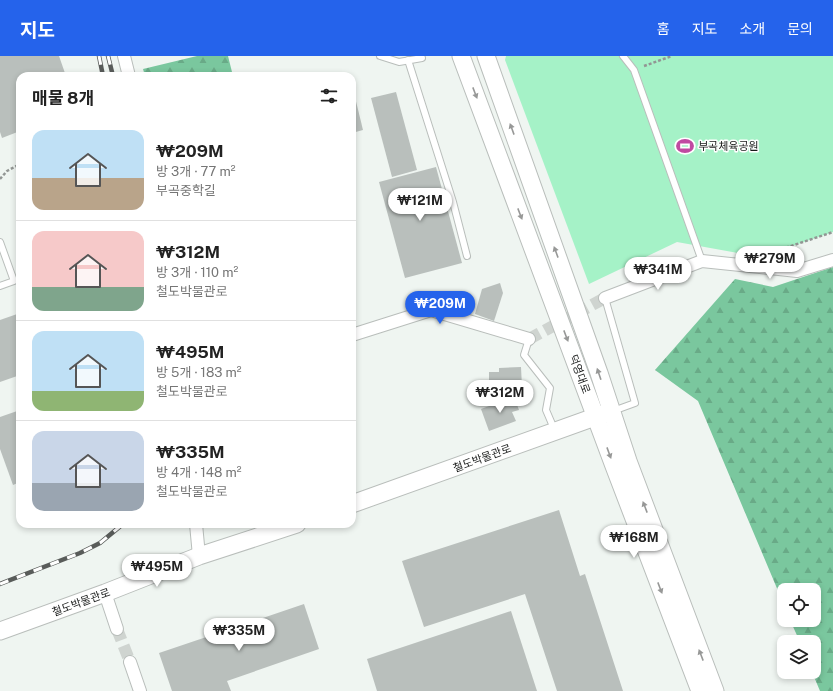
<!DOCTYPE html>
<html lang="ko">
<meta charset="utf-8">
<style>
body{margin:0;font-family:"Public Sans","Noto Sans KR",sans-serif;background:#f2f2f2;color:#222;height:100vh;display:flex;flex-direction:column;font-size:15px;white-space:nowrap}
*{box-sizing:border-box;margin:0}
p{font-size:13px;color:#767676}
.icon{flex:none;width:22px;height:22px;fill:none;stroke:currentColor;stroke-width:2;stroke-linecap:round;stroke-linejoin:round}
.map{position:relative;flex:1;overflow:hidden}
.sheet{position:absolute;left:16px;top:16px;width:340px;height:456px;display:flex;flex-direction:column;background:#fff;border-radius:12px;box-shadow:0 2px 6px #0003}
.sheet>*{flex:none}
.buttons{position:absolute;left:777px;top:527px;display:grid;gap:8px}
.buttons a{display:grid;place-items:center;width:44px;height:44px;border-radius:8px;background:#fff;box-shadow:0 2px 6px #0003;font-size:20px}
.price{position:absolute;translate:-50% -34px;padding:0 9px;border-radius:14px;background:#fff;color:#222;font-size:13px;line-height:26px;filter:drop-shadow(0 1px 2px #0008)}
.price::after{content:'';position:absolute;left:50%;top:24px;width:12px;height:9px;margin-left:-6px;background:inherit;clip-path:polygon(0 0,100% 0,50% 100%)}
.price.selected{background:#2563eb;color:#fff}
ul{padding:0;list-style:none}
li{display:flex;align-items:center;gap:12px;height:100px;padding:0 16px}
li+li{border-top:1px solid #e0e0e0}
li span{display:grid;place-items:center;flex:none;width:112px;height:80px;border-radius:12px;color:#555}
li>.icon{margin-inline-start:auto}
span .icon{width:48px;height:48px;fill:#fffc;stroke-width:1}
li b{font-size:17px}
h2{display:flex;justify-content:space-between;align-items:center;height:48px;padding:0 16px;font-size:17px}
header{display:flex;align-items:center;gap:24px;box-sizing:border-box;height:56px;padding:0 20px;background:#2563eb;color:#fff}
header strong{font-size:19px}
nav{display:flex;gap:22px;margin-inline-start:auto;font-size:14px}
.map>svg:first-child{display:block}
.forest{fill:url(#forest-firs)}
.garden{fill:#a5f2c7}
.building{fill:#b9bfbc}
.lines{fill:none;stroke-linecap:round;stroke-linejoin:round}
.street-tunnel{stroke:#cfd4d0;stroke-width:12;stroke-dasharray:12 6;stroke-linecap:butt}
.lane-casing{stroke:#b9bebb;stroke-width:8}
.street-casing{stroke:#b9bebb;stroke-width:14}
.secondary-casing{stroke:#b9bebb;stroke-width:19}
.path{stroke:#929694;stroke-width:2.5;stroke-dasharray:3 2;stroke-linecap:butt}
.lane{stroke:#fff;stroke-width:6}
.street{stroke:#fff;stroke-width:12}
.secondary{stroke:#fff;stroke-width:17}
.rail-casing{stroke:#595c5a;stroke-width:4.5}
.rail{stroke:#fff;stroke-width:3;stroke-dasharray:9;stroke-linecap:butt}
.oneway{fill:#979897}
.labels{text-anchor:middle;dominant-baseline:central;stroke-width:3;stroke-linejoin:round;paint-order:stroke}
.poi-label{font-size:11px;fill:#171918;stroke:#fff;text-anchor:start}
.street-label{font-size:11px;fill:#171918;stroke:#fff}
</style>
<header>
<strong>지도</strong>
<nav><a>홈</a><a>지도</a><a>소개</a><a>문의</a></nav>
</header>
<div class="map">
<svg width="833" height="635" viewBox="0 0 833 635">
<defs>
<pattern id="forest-firs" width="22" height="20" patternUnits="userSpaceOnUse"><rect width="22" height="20" fill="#7ac79e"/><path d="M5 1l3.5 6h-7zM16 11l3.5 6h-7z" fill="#69aa87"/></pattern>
</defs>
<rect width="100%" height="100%" fill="#eff5f1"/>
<g class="forest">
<path d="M 197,0 L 228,0 L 233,20 L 145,20 L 143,13 Z"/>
<path d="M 833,211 L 833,635 L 820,635 L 812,616 L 814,616 L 814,586 L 800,586 L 790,564 L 814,564 L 814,534 L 784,534 L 784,549 L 698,345 L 655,314 L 735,223 L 773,231 Z"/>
</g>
<path class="garden" d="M 506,0 L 833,0 L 833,176 L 760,201 L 677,186 L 589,228 L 505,4 Z"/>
<g class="building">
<path d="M 0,0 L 59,0 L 66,20 L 20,20 L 20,75 L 2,82 L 0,76 Z"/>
<path d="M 352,29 L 363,74 L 352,77 Z"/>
<path d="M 396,36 L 417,114 L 392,121 L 371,42 Z"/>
<path d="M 436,111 L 462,207 L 405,222 L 379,126 Z"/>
<path d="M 500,227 L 503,237 L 494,265 L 475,258 L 482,233 Z"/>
<path d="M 20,257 L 20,319 L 0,326 L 0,264 Z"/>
<path d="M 521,311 L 522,331 L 497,333 L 497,328 L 489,328 L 489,316 L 499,316 L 499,312 Z"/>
<path d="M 508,343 L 510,349 L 516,346 L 519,354 L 512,356 L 516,365 L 489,375 L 481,353 Z"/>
<path d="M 20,354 L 20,426 L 13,429 L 0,393 L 0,361 Z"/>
<path d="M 559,454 L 580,520 L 585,518 L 623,635 L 557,635 L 525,538 L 424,571 L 402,505 Z"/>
<path d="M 304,548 L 319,593 L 227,625 L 231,635 L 172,635 L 159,597 Z"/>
<path d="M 511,555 L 537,635 L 377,635 L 367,603 Z"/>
</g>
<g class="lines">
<g class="street-tunnel">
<path d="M 529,283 L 605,242"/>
<path d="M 117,573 L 130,606"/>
</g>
<g class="lane-casing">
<g id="lane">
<path d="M 380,0 L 399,6 L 422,2"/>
<path d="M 623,0 L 634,14 L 702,205"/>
<path d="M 408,4 L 453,146 L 467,200"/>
<path d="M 0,186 L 14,225 L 0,230"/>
<path d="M 605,242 L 635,347 L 613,355"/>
<path d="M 529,283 L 524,299 L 550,332 L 546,354 L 555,375"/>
</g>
</g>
<g class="street-casing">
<g id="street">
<path d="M 124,0 L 129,20"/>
<path d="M 605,242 L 702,205 L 797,215 L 833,204"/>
<path d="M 352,279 L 431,254 L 529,283"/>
<path d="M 196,468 L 199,500"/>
<path d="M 105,537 L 117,573"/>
<path d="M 130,606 L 140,635"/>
</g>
</g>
<g class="secondary-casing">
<g id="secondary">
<path d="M 461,0 L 614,410 L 700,635"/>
<path d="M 486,0 L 599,317 L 628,405 L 715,635"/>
<path d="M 352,448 L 606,357"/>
<path d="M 0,575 L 105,537 L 199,500 L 297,468"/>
</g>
</g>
<g class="path">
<path d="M 644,10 L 672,0"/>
<path d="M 0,123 L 7,115 L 20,108"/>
<path d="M 767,198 L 833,176"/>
</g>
<use href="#lane" class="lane"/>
<use href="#street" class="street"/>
<use href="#secondary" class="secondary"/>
<g class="rail-casing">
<g id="rail">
<path d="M 99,0 L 103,20"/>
<path d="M 108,0 L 113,20"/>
<path d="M 0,528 L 80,497 L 100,487 L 123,468"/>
</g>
</g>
<use href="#rail" class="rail"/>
</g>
<defs><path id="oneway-solid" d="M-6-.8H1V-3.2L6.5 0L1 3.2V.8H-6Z"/></defs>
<g class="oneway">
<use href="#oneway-solid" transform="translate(475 37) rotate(69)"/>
<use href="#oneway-solid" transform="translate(512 73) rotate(-110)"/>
<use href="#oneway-solid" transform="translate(520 158) rotate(69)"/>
<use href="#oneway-solid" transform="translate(556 196) rotate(-110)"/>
<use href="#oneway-solid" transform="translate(566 280) rotate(69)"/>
<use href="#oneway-solid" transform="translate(599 318) rotate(-109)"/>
<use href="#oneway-solid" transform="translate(609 397) rotate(70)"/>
<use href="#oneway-solid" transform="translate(645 451) rotate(-111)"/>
<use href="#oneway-solid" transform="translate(660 532) rotate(69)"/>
<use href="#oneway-solid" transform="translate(701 599) rotate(-111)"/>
</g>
<defs>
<g id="stadium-bare" transform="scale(1.38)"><path d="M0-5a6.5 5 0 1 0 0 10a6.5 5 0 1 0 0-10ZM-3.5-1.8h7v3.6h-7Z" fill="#c04aa1" stroke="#fff" stroke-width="2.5" paint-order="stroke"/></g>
</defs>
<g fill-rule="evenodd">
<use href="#stadium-bare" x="685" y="90"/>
</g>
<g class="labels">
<g class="poi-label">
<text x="698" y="90">부곡체육공원</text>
</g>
<g class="street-label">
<text transform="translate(580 318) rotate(70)">덕영대로</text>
<text transform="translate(482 402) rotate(-20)">철도박물관로</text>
<text transform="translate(81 546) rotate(-20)">철도박물관로</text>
</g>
</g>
</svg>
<div class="buttons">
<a><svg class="icon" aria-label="locate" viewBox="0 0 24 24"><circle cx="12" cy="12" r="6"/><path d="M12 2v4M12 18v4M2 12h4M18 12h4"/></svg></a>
<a><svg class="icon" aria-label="layers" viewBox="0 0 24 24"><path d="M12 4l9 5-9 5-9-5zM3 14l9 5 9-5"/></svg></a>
</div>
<b class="price" style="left:420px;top:166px">₩121M</b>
<b class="price" style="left:770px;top:224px">₩279M</b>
<b class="price" style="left:658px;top:235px">₩341M</b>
<b class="price selected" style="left:440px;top:269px">₩209M</b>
<b class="price" style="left:500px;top:358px">₩312M</b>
<b class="price" style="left:634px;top:503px">₩168M</b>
<b class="price" style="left:157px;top:532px">₩495M</b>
<b class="price" style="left:239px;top:596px">₩335M</b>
<section class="sheet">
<h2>매물 8개<svg class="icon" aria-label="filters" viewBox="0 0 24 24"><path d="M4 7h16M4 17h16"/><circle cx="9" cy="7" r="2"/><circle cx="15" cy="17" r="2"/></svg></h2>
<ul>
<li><span style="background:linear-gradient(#bfe0f5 60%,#b9a48a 0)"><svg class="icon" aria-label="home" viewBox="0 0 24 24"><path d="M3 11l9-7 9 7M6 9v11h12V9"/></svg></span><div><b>₩209M</b><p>방 3개 · 77 m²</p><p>부곡중학길</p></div></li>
<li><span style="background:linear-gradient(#f6c9c9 70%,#7fa58c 0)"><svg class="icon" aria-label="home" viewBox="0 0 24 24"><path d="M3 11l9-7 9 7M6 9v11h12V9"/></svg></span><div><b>₩312M</b><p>방 3개 · 110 m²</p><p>철도박물관로</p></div></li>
<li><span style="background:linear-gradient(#bfe0f5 75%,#8fb573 0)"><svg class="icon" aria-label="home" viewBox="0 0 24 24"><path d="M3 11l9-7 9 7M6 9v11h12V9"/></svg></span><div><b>₩495M</b><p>방 5개 · 183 m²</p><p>철도박물관로</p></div></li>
<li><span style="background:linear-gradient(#c9d6e8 65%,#9aa5b1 0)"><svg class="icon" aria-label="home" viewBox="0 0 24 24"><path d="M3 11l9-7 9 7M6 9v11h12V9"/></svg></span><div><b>₩335M</b><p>방 4개 · 148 m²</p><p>철도박물관로</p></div></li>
</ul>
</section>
</div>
